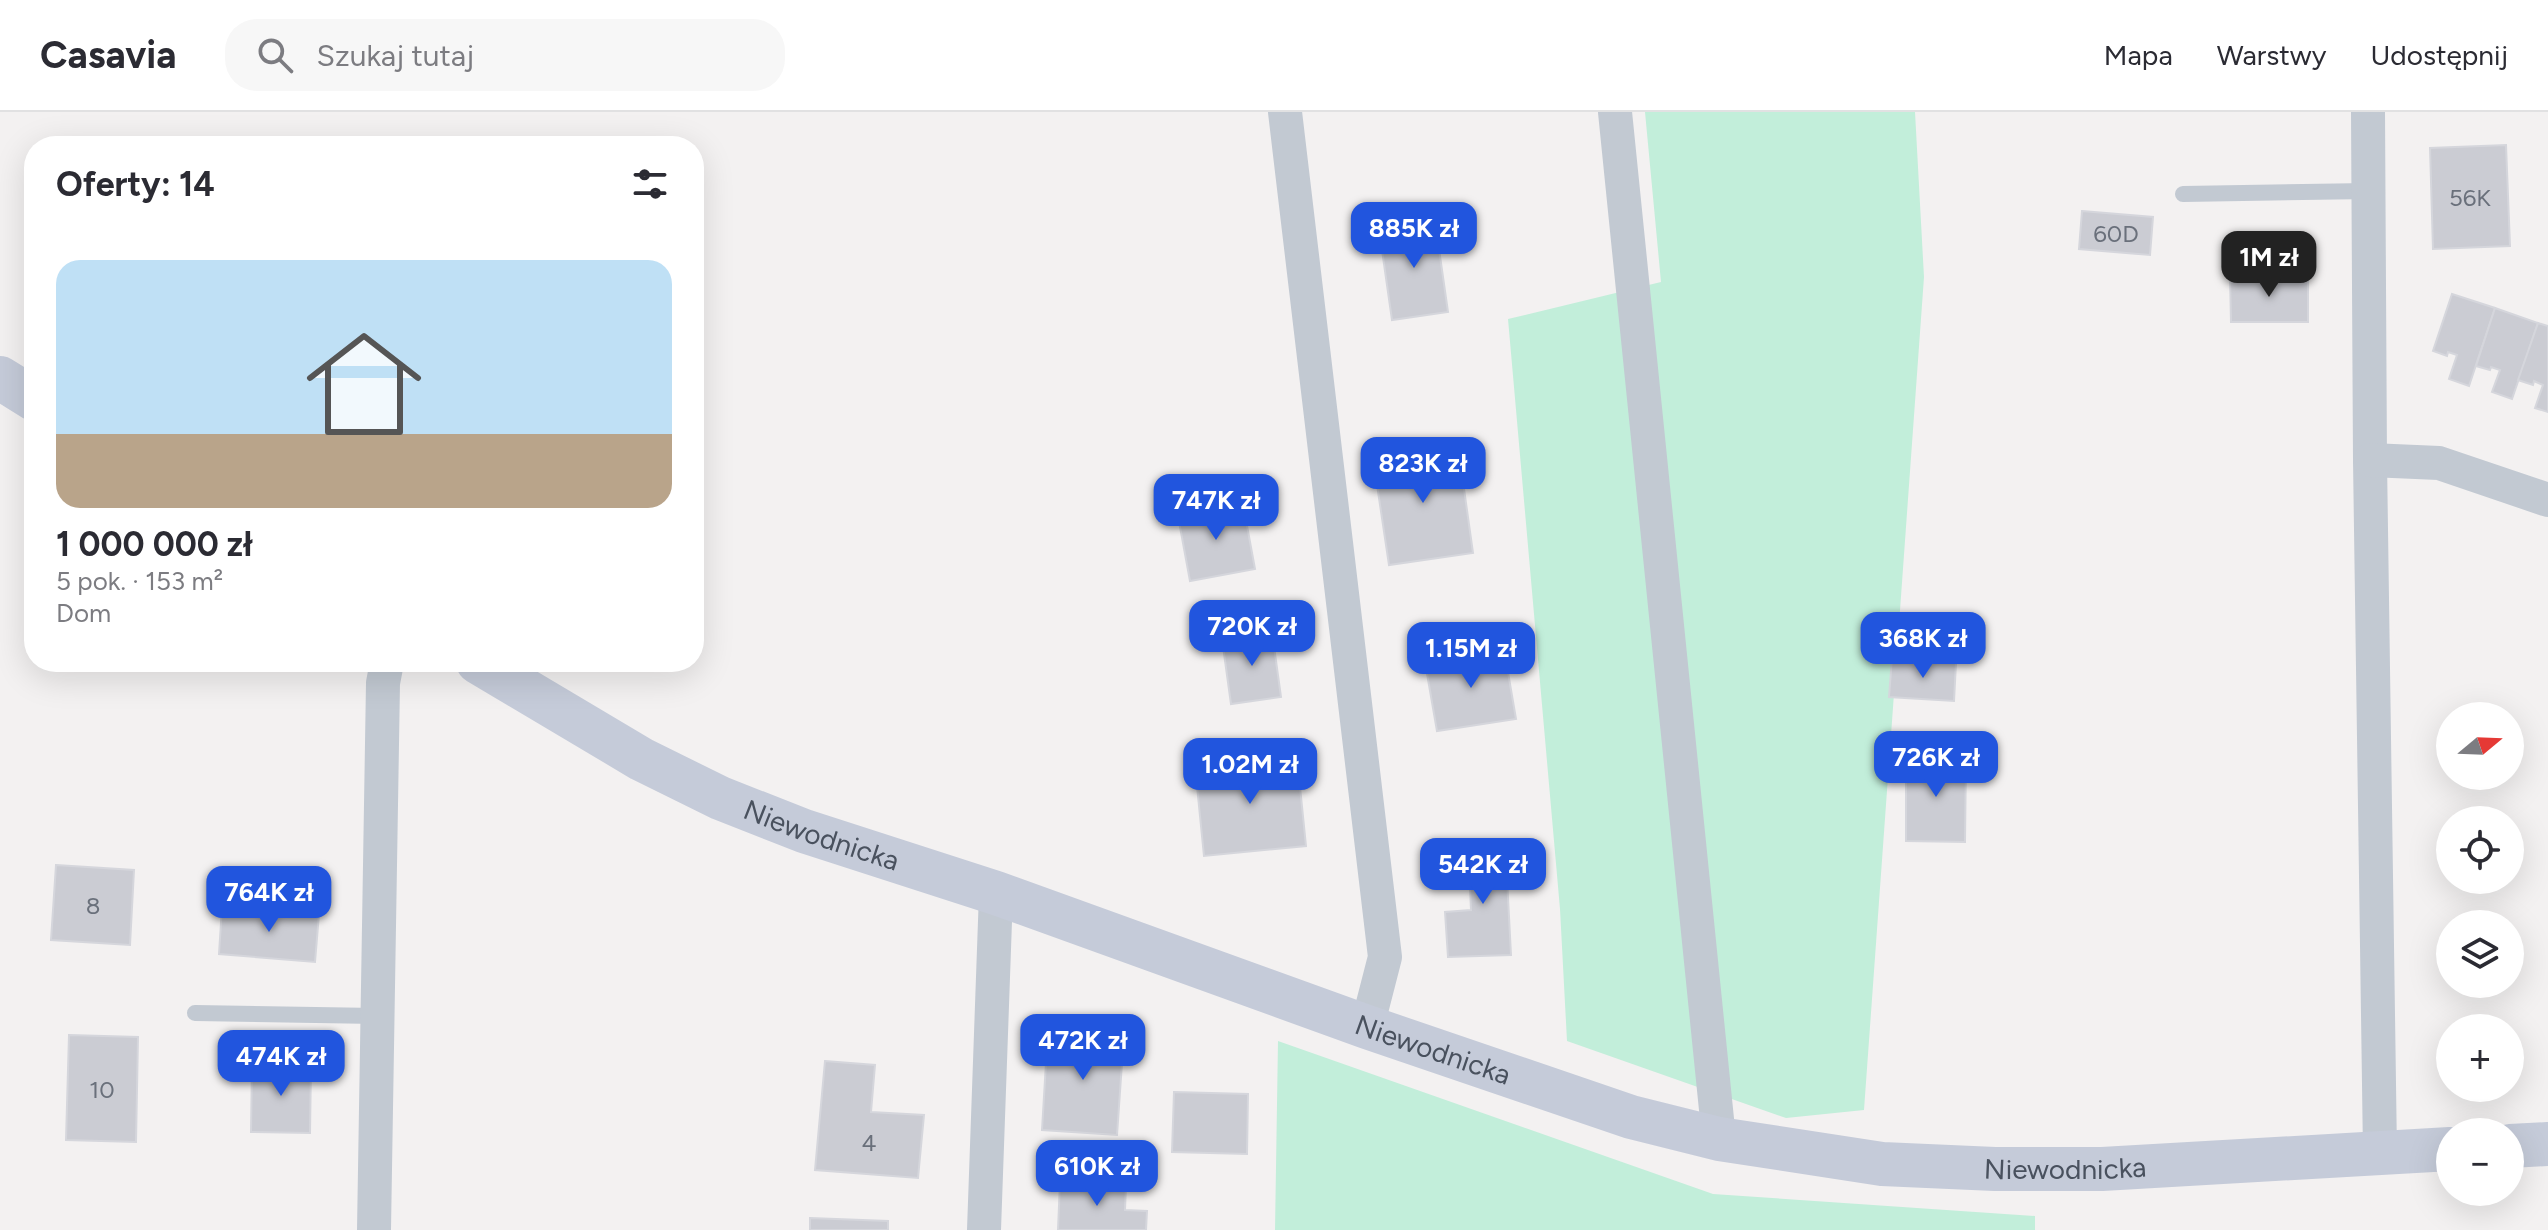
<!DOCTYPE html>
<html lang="pl">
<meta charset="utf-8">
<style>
body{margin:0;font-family:Figtree,sans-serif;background:#f7f7f7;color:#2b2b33;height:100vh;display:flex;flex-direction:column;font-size:30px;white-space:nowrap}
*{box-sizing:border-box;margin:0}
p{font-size:26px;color:#7c7c81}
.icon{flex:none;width:44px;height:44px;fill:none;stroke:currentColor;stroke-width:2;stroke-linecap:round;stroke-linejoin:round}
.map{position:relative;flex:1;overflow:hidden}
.side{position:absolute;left:24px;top:24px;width:680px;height:536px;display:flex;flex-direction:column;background:#fff;border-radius:32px;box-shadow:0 8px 32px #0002}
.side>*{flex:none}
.needle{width:52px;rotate:71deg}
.controls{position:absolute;left:2436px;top:590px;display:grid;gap:16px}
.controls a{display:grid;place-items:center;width:88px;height:88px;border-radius:50%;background:#fff;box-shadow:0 8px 32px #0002;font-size:40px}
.price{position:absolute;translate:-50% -68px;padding:0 18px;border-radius:16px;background:#2155de;color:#fff;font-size:26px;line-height:52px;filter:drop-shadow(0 2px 4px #0008)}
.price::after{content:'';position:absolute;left:50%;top:48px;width:24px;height:18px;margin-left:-12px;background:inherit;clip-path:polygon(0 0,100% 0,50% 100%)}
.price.selected{background:#222;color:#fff}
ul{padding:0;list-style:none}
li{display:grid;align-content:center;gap:16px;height:424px;padding:0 32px}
li span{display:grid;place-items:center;height:248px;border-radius:24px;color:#555}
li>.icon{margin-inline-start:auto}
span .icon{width:144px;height:144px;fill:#fffc;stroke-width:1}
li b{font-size:34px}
h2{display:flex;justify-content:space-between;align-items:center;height:96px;padding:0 32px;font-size:34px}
header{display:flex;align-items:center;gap:48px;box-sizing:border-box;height:112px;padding:0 40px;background:#fff;border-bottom:2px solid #e1e1e2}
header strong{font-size:38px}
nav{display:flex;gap:44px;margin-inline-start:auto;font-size:28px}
.search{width:560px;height:72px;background:#f7f7f7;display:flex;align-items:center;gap:20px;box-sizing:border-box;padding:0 28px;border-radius:32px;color:#7c7c81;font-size:30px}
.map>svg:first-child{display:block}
.green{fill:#c2eeda}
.building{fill:#cbccd3;stroke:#d5d6dc;stroke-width:2}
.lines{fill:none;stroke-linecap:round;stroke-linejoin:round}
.lane{stroke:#c2c9d2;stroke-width:16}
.street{stroke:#c2c9d2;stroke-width:34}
.secondary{stroke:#c5cbd9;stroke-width:44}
.labels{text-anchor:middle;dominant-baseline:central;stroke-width:6;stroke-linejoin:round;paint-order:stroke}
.number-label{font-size:24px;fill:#6a707b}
.street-label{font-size:28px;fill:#49515e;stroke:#fff}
</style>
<header>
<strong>Casavia</strong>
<div class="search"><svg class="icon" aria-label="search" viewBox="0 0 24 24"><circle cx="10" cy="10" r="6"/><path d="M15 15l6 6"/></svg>Szukaj tutaj</div>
<nav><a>Mapa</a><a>Warstwy</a><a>Udostępnij</a></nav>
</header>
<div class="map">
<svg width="2548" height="1118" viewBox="0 0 2548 1118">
<rect width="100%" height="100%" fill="#f3f1f1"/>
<g class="green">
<path d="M 1645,0 L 1915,0 L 1924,165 L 1864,998 L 1786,1006 L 1567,929 L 1560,797 L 1508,207 L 1661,170 Z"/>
<path d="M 1278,929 L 1713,1082 L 2035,1104 L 2035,1118 L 1275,1118 Z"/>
</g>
<g class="building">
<path d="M 2506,33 L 2510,134 L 2433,137 L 2430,36 Z"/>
<path d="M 2082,99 L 2153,105 L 2150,143 L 2079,137 Z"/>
<path d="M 1435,109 L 1448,200 L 1392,208 L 1379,117 Z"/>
<path d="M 2231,123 L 2308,123 L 2308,164 L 2230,164 Z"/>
<path d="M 2230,164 L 2308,164 L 2308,210 L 2231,210 Z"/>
<path d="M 2452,182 L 2495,196 L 2469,274 L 2449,267 L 2457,243 L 2448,240 L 2447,244 L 2433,239 Z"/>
<path d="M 2495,196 L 2538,211 L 2512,287 L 2492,280 L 2500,258 L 2491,255 L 2490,258 L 2476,254 Z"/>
<path d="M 2538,211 L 2548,214 L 2548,300 L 2535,296 L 2543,273 L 2534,269 L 2533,273 L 2518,268 Z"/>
<path d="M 1458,334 L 1473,441 L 1389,453 L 1373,346 Z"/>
<path d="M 1243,392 L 1255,457 L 1190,469 L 1178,404 Z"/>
<path d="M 1272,520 L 1281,585 L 1231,592 L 1222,527 Z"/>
<path d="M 1504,537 L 1516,607 L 1437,619 L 1425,550 Z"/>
<path d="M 1892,546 L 1956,551 L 1954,589 L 1889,585 Z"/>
<path d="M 1906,644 L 1966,644 L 1965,730 L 1906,729 Z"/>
<path d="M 1297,645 L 1306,734 L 1204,744 L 1195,654 Z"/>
<path d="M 1468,728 L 1505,728 L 1511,843 L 1448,845 L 1445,800 L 1471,798 Z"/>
<path d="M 56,753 L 134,758 L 130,833 L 51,828 Z"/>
<path d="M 222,795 L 319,802 L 315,850 L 219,842 Z"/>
<path d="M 1048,917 L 1124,922 L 1117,1023 L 1042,1018 Z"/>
<path d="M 69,923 L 138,925 L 136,1030 L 66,1028 Z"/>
<path d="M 825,949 L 875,953 L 871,1000 L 924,1003 L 918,1066 L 815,1058 Z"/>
<path d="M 252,952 L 311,953 L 310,1021 L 251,1020 Z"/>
<path d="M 1174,980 L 1248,982 L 1247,1042 L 1172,1040 Z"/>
<path d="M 1060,1070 L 1126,1073 L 1125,1098 L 1147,1099 L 1146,1118 L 1058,1118 Z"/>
<path d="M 810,1106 L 888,1109 L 888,1118 L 810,1118 Z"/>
</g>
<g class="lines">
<g class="lane">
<path d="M 2183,82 L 2369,79"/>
<path d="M 195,901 L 377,904"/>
</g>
<g class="street">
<path d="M 1285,0 L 1385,845 L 1367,915"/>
<path d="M 1615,0 L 1719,1027"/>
<path d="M 2368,0 L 2370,348 L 2380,1041"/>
<path d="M 2370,348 L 2439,351 L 2548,388"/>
<path d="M 374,1118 L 383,571 L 387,550"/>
<path d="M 984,1118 L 996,781"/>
</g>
<g class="secondary">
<path d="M 0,266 L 34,287"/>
<path id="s1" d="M 478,550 L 641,647 L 720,686 L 804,719 L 996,781 L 1367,915 L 1631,1005 L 1719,1027 L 1882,1052 L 1995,1057 L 2102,1057 L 2450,1037"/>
<path d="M 2510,1034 L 2548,1032"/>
</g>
</g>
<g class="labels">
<g class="number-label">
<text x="2470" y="85">56K</text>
<text x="2116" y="121">60D</text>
<text x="93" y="793">8</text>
<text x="102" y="977">10</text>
<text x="869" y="1030">4</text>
</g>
<g class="street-label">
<text stroke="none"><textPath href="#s1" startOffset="386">Niewodnicka</textPath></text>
<text stroke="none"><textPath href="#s1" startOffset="1034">Niewodnicka</textPath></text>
<text stroke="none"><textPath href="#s1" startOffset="1682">Niewodnicka</textPath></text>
</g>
</g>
</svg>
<div class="controls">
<a><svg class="needle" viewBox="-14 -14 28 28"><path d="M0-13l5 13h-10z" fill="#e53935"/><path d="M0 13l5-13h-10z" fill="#7c7c81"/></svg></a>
<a><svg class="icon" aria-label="locate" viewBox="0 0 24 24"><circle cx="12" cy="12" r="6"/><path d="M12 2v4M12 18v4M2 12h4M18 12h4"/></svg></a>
<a><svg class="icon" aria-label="layers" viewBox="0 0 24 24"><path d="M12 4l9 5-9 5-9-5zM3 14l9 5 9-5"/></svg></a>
<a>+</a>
<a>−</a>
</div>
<b class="price" style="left:1414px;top:158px">885K zł</b>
<b class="price selected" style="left:2269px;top:187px">1M zł</b>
<b class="price" style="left:1423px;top:393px">823K zł</b>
<b class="price" style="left:1216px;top:430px">747K zł</b>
<b class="price" style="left:1252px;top:556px">720K zł</b>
<b class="price" style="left:1923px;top:568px">368K zł</b>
<b class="price" style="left:1471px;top:578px">1.15M zł</b>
<b class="price" style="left:1936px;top:687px">726K zł</b>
<b class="price" style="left:1250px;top:694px">1.02M zł</b>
<b class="price" style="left:1483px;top:794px">542K zł</b>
<b class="price" style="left:269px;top:822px">764K zł</b>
<b class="price" style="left:1083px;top:970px">472K zł</b>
<b class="price" style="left:281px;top:986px">474K zł</b>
<b class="price" style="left:1097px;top:1096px">610K zł</b>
<section class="side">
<h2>Oferty: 14<svg class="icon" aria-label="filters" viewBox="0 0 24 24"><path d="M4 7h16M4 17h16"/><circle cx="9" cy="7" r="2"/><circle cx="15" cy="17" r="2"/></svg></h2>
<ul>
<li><span style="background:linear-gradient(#bfe0f5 70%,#b9a48a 0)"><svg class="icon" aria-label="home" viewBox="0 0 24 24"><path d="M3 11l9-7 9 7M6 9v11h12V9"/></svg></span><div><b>1 000 000 zł</b><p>5 pok. · 153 m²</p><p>Dom</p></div></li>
</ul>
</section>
</div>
